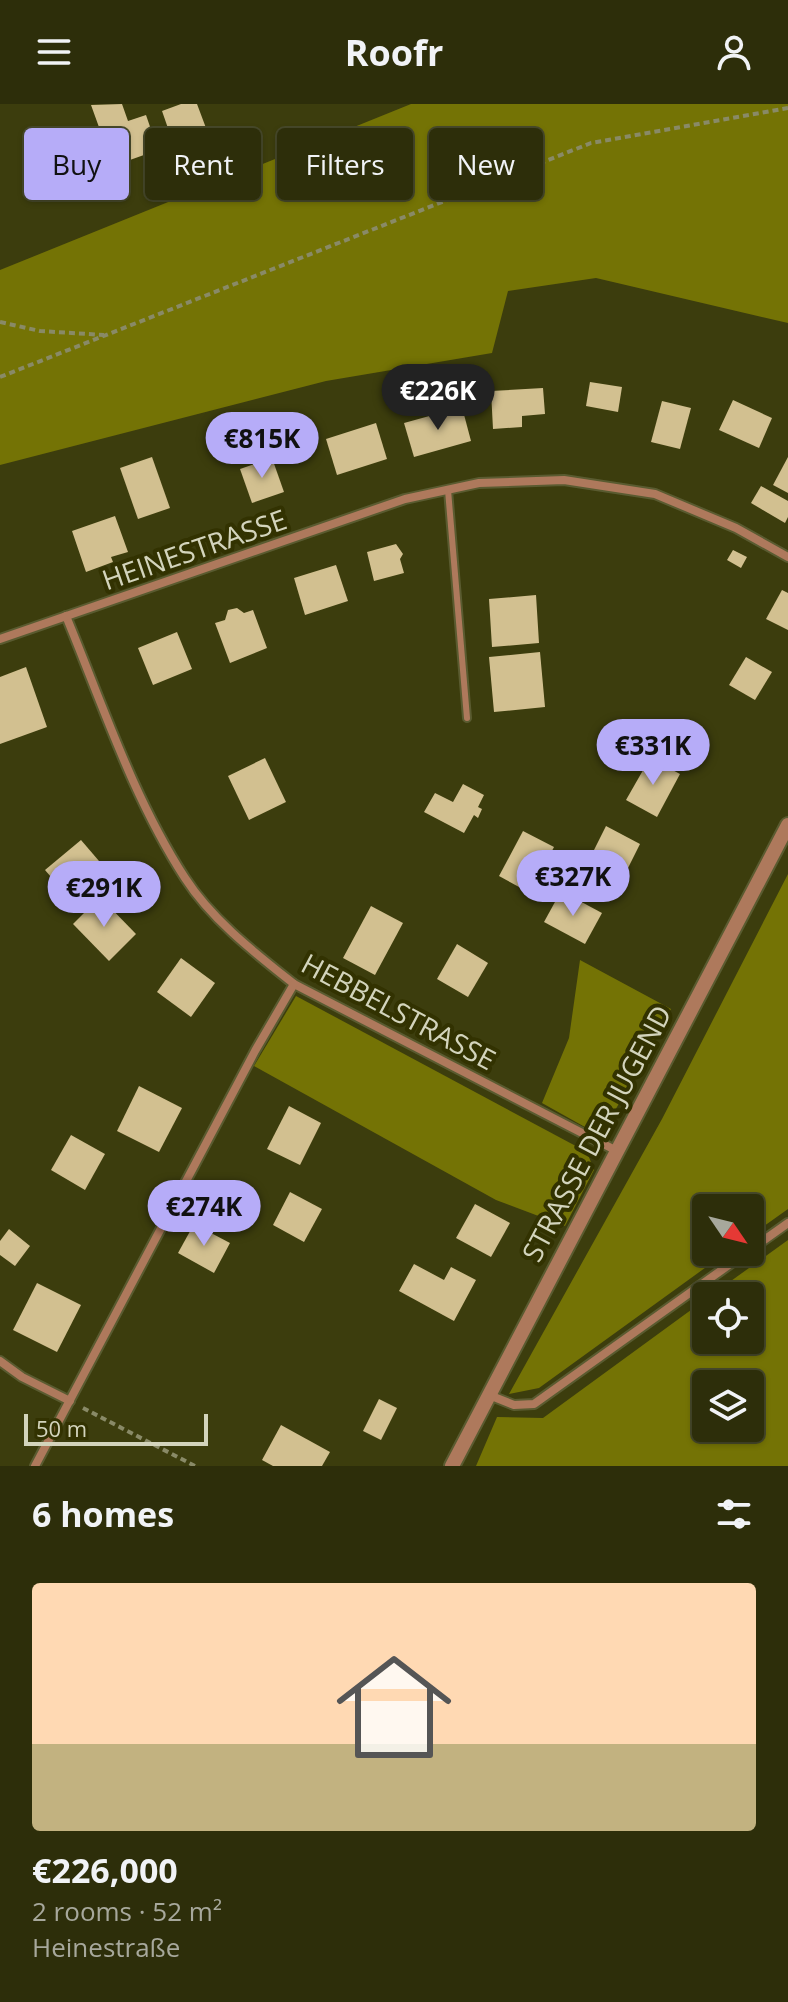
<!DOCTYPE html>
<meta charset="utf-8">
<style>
body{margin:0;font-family:"Open Sans",sans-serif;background:#393a18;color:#f1f3f6;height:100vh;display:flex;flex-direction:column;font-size:30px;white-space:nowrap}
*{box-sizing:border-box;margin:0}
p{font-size:26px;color:#a7a89c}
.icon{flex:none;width:44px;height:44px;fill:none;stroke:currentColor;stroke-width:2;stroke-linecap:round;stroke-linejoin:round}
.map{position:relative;height:1362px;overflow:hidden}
.details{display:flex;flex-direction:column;background:#2d2e0a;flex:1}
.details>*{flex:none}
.hud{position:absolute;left:24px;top:24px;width:740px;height:72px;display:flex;gap:16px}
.needle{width:52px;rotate:125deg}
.buttons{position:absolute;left:692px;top:1090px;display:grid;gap:16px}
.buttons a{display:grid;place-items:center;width:72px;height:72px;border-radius:8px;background:#2d2e0a;box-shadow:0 2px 6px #0004,0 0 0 2px #484a2b;font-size:40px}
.scale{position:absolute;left:24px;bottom:20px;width:184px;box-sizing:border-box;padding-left:8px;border:4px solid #d3d4bc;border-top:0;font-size:22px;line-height:28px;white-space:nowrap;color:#d3d4bc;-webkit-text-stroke:6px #323201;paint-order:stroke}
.price{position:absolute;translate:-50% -68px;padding:0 18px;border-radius:28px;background:#b6acf8;color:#111;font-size:26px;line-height:52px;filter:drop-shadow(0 2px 4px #0008)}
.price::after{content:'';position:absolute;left:50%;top:48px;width:24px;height:18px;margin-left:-12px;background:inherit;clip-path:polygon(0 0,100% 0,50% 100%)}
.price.on{background:#222;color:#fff}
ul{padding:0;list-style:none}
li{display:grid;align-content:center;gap:16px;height:424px;padding:0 32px}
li+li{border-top:2px solid #484a2b}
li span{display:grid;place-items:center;height:248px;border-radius:8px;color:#555}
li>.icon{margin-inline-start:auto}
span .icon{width:144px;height:144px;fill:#fffc;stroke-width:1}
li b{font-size:34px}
h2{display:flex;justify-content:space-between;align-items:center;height:96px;padding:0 32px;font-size:34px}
.pill{padding:0 28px;border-radius:8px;background:#2d2e0a;box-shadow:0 2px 6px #0004,0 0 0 2px #484a2b;font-size:28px;line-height:72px}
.pill.on{background:#b6acf8;color:#111}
header{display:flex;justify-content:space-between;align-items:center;height:104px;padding:0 32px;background:#2d2e0a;font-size:36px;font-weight:700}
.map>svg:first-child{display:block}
.forest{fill:#747305;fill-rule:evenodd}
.building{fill:#d2c090}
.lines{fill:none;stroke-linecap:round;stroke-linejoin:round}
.service-casing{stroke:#5a5b30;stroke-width:10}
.minor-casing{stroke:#5a5b30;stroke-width:12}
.tertiary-casing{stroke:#5a5b30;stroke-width:18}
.path{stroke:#898a67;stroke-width:4;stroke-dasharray:6 4;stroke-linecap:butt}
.service{stroke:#ae795c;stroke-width:6}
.minor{stroke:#ae795c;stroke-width:8}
.tertiary{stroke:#ae795c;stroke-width:14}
.labels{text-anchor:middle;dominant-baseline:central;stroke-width:8;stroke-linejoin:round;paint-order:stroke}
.street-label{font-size:28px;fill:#d3d4bc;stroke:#323201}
</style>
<header><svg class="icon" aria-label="menu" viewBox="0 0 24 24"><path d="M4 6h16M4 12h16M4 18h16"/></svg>Roofr<svg class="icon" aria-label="person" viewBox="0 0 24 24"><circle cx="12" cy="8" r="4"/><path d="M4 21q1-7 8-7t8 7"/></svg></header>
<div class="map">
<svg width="788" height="1362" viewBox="0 0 788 1362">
<rect width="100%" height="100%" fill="#3c3d0d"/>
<g class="forest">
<path d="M 411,0 L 788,0 L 788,219 L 596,174 L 508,187 L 492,249 L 326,277 L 0,361 L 0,166 Z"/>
<path d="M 788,770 L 788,1105 L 750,1132 L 750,1104 L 706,1104 L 706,1148 L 727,1148 L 539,1284 L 509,1290 L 662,1015 Z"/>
<path d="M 580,856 L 671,905 L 601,1032 L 542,999 L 569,934 Z"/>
<path d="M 296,892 L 587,1048 L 594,1066 L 565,1122 L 496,1096 L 254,962 Z"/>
<path d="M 788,1136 L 788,1362 L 476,1362 L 497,1313 L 543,1314 L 706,1195 L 706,1236 L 750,1236 L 750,1192 L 710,1192 ZM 706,1280 L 750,1280 L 750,1324 L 706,1324 Z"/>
</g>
<g class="building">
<path d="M 122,0 L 128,17 L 146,11 L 158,46 L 113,62 L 91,1 Z"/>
<path d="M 181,0 L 197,0 L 212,40 L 178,53 L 162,7 Z"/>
<path d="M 72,31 L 88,74 L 52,87 L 36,44 Z"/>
<path d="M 590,278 L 622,283 L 618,308 L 586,302 Z"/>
<path d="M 543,284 L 545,310 L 522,312 L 522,323 L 493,325 L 491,287 Z"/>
<path d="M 733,296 L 772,314 L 759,344 L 719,326 Z"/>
<path d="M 662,297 L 691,304 L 680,345 L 651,338 Z"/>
<path d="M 462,303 L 471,337 L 414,353 L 404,319 Z"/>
<path d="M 376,319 L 387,355 L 337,371 L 326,335 Z"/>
<path d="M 152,353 L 170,404 L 138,415 L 120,364 Z"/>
<path d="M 788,353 L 788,389 L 773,381 Z"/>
<path d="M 272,354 L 284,388 L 252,399 L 240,365 Z"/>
<path d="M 761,382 L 788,397 L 788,413 L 785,419 L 751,399 Z"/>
<path d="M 115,412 L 128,448 L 111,453 L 113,458 L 86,468 L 72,427 Z"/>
<path d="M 396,440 L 403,450 L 400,455 L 404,469 L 374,477 L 367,448 Z"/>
<path d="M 733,446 L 747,453 L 741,464 L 727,456 Z"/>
<path d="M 336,461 L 348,497 L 305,511 L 294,474 Z"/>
<path d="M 782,486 L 788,489 L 788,526 L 766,515 Z"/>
<path d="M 536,491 L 539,539 L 492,543 L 489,495 Z"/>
<path d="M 237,504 L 244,509 L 253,506 L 267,544 L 230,559 L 215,519 L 225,516 L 228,506 Z"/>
<path d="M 177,528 L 192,565 L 153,581 L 138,544 Z"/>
<path d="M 540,548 L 545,603 L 494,608 L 489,553 Z"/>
<path d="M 746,553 L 772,568 L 755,596 L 729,581 Z"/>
<path d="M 26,563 L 47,623 L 0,640 L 0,573 Z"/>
<path d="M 265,654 L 286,698 L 249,716 L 228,672 Z"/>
<path d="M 650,654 L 680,670 L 657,713 L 626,696 Z"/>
<path d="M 463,680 L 484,691 L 478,703 L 482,705 L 478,714 L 474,711 L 464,729 L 424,708 L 435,689 L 453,698 Z"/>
<path d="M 606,722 L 640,740 L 623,774 L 589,756 Z"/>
<path d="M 523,727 L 554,743 L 530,789 L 499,772 Z"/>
<path d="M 81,736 L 105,764 L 69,794 L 45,766 Z"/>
<path d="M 561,787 L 602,809 L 585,840 L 544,818 Z"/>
<path d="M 100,793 L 136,830 L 109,857 L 73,820 Z"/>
<path d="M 371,802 L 403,819 L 375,871 L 343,854 Z"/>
<path d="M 457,840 L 488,859 L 468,893 L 437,875 Z"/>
<path d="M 181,854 L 215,879 L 191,913 L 157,888 Z"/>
<path d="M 139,982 L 182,1004 L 159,1048 L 117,1027 Z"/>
<path d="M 289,1002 L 321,1019 L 300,1061 L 267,1045 Z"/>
<path d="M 71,1031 L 105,1050 L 85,1086 L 51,1066 Z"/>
<path d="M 290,1088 L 322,1105 L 304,1138 L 273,1121 Z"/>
<path d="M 475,1100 L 510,1119 L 491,1153 L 456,1134 Z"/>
<path d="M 194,1120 L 230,1139 L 214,1169 L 178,1149 Z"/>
<path d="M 9,1125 L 30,1142 L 15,1162 L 0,1151 L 0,1137 Z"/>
<path d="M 414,1160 L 444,1176 L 451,1163 L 476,1176 L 454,1217 L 399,1187 Z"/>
<path d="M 37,1179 L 81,1201 L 57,1248 L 13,1226 Z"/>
<path d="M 379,1295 L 397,1304 L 381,1336 L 363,1327 Z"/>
<path d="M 281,1321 L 330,1348 L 322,1362 L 273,1362 L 262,1356 Z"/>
</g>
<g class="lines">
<g class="service-casing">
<path id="service" d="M 448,386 L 467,614"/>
</g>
<g class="minor-casing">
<g id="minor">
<path d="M 66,512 C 102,599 133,694 185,774 C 212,816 255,849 294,880 L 617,1047"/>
<path d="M 0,535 L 405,395 L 479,379 L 564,376 L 655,390 L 736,424 L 788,453"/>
<path d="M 750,1146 L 788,1119"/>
<path d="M 0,1257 L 22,1273 L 70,1297"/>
<path d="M 489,1291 L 514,1301 L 534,1300 L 747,1148"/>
<path d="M 35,1362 L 255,947 L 294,880"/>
</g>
</g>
<g class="tertiary-casing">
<path id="tertiary" d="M 452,1362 L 788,721"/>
</g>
<g class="path">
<path d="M 0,218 L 40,227 L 104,231"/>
<path d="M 0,273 L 591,39 L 788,4"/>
<path d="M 83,1304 L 195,1362"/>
</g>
<use href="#service" class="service"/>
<use href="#minor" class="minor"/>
<use href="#tertiary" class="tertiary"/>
</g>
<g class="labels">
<g class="street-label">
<text transform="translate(194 445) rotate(-19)">HEINESTRASSE</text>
<text transform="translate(399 907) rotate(28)">HEBBELSTRASSE</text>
<text transform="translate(596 1029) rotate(-62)">STRASSE DER JUGEND</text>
</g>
</g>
</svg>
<div class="buttons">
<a><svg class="needle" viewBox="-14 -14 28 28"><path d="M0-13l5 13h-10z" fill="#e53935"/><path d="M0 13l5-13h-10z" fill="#a7a89c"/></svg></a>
<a><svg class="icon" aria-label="locate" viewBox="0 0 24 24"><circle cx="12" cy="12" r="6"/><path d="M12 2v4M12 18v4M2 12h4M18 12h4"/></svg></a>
<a><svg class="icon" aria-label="layers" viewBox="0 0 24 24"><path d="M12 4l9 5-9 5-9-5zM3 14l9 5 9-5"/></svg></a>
</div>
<div class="scale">50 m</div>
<b class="price on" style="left:438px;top:328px">€226K</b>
<b class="price" style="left:262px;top:376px">€815K</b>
<b class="price" style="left:653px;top:683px">€331K</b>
<b class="price" style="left:573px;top:814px">€327K</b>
<b class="price" style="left:104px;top:825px">€291K</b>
<b class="price" style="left:204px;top:1144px">€274K</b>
<div class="hud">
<a class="pill on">Buy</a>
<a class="pill">Rent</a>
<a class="pill">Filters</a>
<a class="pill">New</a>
</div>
</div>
<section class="details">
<h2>6 homes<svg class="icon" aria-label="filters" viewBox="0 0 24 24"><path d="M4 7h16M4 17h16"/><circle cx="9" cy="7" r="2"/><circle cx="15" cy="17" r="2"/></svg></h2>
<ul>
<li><span style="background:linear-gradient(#ffd9b3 65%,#c2b280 0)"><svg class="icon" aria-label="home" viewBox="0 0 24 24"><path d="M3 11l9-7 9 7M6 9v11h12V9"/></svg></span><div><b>€226,000</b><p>2 rooms · 52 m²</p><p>Heinestraße</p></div></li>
</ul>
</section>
